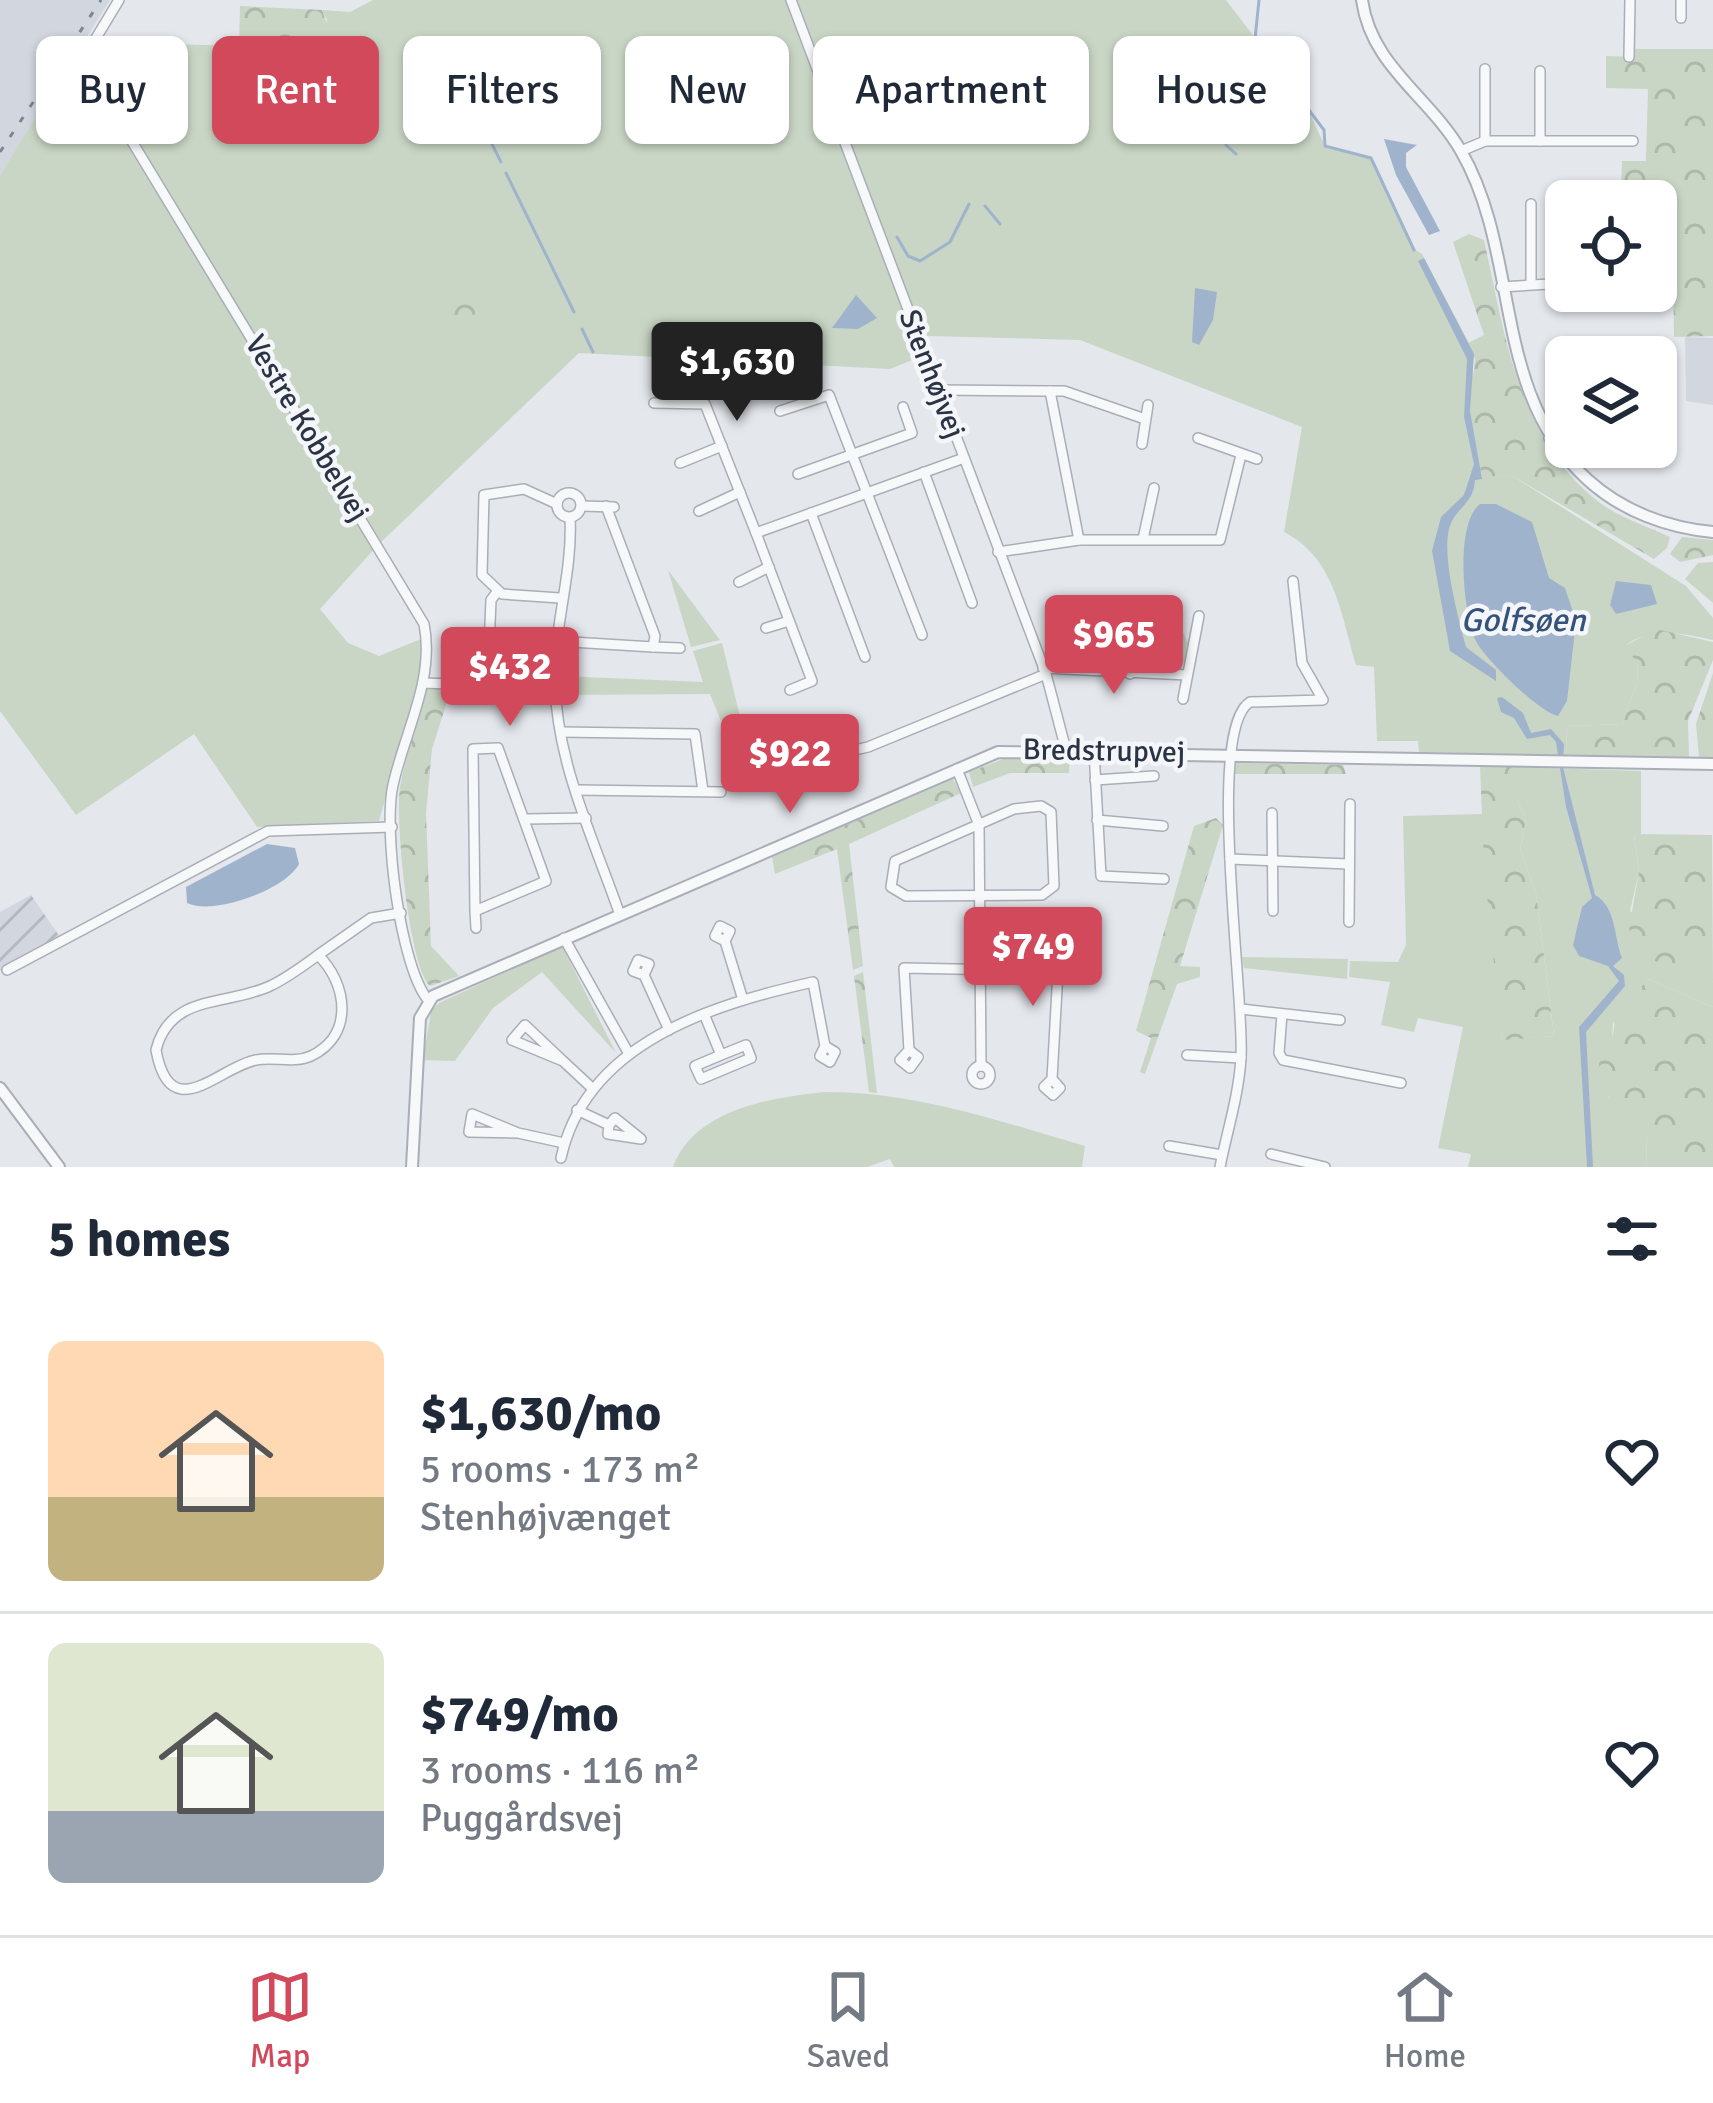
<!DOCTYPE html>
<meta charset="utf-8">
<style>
body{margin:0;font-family:Signika,sans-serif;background:#f6f6f7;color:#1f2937;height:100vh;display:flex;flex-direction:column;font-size:45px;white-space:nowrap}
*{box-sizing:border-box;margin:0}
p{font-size:39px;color:#747a83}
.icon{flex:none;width:66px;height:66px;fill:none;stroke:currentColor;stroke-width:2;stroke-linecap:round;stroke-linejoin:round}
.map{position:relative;height:1167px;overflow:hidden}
.sheet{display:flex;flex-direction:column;background:#fff;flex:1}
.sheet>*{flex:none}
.top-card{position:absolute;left:36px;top:36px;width:1641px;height:108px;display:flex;gap:24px}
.controls{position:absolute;left:1545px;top:180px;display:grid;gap:24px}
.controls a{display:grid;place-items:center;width:132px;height:132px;border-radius:18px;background:#fff;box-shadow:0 3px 9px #0004;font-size:60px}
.price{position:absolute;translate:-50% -102px;padding:0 27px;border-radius:12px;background:#d1495b;color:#fff;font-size:39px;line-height:78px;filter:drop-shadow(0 3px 6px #0008)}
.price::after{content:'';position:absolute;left:50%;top:72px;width:36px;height:27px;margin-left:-18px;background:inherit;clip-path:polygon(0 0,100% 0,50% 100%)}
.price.current{background:#222;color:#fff}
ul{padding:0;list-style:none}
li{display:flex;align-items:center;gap:36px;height:300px;padding:0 48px}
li+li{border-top:3px solid #e0e1e3}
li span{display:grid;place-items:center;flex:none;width:336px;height:240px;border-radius:18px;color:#555}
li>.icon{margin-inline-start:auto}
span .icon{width:144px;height:144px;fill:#fffc;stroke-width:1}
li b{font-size:51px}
h2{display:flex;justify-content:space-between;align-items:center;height:144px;padding:0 48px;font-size:51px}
.chip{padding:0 42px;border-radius:18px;background:#fff;box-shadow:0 3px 9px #0004;font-size:42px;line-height:108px}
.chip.current{background:#d1495b;color:#fff}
.tab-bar{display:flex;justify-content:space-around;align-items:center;height:168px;border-top:3px solid #e0e1e3;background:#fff;font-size:33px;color:#747a83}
.tab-bar a{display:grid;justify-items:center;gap:6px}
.tab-bar .current{color:#d1495b}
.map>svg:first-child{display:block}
.built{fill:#d2d6de}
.industrial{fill:url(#industrial-furrows)}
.grass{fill:#c9d6c5}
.forest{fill:url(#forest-crowns)}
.water{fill:#9fb4cc}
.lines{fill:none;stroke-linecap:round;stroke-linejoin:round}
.stream{stroke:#9fb4cc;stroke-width:3}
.minor-casing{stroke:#a9aeb7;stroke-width:12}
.tertiary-casing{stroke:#a9aeb7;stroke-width:14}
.minor{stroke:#f7f8fa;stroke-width:9}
.tertiary{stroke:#f7f8fa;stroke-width:10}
.rail{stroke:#7d8696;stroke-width:3;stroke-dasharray:6 12;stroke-linecap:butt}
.labels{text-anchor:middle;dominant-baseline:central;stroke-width:9;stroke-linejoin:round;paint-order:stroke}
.street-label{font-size:30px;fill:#2b3445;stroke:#f4f6f9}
.water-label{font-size:33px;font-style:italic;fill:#34527a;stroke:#f4f6f9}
</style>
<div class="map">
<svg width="1713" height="1167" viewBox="0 0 1713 1167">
<defs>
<pattern id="industrial-furrows" width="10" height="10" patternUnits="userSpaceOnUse" patternTransform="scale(3)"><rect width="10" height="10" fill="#d2d6de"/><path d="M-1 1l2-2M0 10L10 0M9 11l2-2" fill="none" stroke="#b4b8c0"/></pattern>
<pattern id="forest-crowns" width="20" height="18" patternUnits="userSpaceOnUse" patternTransform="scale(3)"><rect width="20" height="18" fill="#c9d6c5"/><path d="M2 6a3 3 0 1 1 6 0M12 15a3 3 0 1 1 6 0" fill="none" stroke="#adb8ab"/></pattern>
</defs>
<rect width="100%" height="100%" fill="#e4e7ec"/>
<g class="built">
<path d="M 0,0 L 110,0 L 0,176 Z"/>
<path d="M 1685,337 L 1713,338 L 1713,405 L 1686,401 Z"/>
</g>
<path class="industrial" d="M 31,895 L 60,937 L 0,971 L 0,912 Z"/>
<g class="grass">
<path d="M 373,0 L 1226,0 L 1305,103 L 1325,146 L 1371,158 L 1414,249 L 1422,254 L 1471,347 L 1482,476 L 1511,475 L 1686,586 L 1713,618 L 1713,640 C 1685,634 1649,625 1624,647 L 1638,662 L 1637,683 L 1622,724 L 1567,726 L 1566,755 L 1419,752 L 1418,741 L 1377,741 L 1374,667 L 1356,665 C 1341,614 1335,558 1284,532 L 1302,427 L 1080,340 L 929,336 L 917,341 L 922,356 L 890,369 L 579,353 L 376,547 L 320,609 L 348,643 L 379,656 L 421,639 L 423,661 L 379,821 L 257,827 L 194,734 L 76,815 L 0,711 L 0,176 L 60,77 L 93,58 L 101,44 L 112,51 L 112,62 L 123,65 L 139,49 L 162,44 L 321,48 L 327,20 L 322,10 L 350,12 Z"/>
<path d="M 668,570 L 720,640 L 691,647 Z"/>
<path d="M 722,643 L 749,753 L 741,764 L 733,764 L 732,745 L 723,744 L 723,726 L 710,694 L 560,695 L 561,676 L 703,682 L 693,651 Z"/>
<path d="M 1517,767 L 1641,771 L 1641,834 L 1634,835 L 1639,871 L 1630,911 L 1713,982 L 1713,1007 L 1648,979 L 1613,1023 L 1608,1096 L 1646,1135 L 1647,1167 L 1468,1167 L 1471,1154 L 1438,1148 L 1463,1027 L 1418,1018 L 1414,1032 L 1381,1025 L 1390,982 L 1349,977 L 1350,961 L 1398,962 L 1406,945 L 1403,816 L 1483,814 L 1502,1039 L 1554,1036 L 1536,893 L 1520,849 L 1526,819 L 1517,800 Z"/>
<path d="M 562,946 L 616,1053 L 542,972 L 493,1008 L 455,1061 L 423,1060 L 431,1011 L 439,1003 Z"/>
<path d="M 1242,957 L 1348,959 L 1347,979 L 1244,968 Z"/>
<path d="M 826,1092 C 916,1092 999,1121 1085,1146 L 1082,1167 L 894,1167 L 890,1159 L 867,1167 L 673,1167 C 694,1109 773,1097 826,1092 Z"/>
</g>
<g class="forest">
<path d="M 240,6 L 322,10 L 328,27 L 321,48 L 239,46 Z"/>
<path d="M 1635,49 L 1713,49 L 1713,336 L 1674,337 L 1672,194 L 1621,193 L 1622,161 L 1646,161 L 1648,89 L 1606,88 L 1606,56 L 1634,57 Z"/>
<path d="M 1469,234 L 1484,240 C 1505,334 1516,433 1595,499 C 1615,516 1646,526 1670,537 L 1667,548 L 1654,559 L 1511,475 L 1482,477 L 1470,411 L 1475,359 L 1468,343 L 1484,335 L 1453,242 Z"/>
<path d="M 462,301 L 480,309 L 455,332 L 448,313 Z"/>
<path d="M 1682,537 L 1713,540 L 1713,555 L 1680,562 L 1670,554 Z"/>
<path d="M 1713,562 L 1713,603 L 1685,579 L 1698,563 Z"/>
<path d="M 1656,629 L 1713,642 L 1713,660 L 1688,721 L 1689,757 L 1566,755 L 1567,726 L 1622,724 L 1637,683 L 1638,662 L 1623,647 Z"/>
<path d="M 1138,632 L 1183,632 L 1189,645 L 1181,671 L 1140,670 Z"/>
<path d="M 1713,673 L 1713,757 L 1699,757 L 1696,724 Z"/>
<path d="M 427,689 L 451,689 L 432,749 L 426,813 L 431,946 L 459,976 L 430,986 C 409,967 395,819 400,787 C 406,754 418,721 427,689 Z"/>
<path d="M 1009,757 L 1070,758 L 1069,773 L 1010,773 L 973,787 L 969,772 Z"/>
<path d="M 1235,763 L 1343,765 L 1346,774 L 1235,774 Z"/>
<path d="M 1480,766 L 1517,767 L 1517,800 L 1526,819 L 1520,849 L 1536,893 L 1554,1036 L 1502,1040 L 1484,867 Z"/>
<path d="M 953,779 L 961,793 L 849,844 L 863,966 L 853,970 L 837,849 L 775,874 L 772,857 Z"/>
<path d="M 1216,818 L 1223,825 L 1180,966 L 1200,967 L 1200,977 L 1177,984 L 1145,1074 L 1140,1072 L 1151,1038 L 1136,1031 L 1194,826 Z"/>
<path d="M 1634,834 L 1712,835 L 1713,982 L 1655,961 L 1629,929 L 1639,871 Z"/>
<path d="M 863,972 L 877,1093 L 869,1092 L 854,976 Z"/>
<path d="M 1648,979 L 1713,1007 L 1713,1167 L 1647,1167 L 1646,1135 C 1629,1122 1595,1090 1599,1065 C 1602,1046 1616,1042 1614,1020 Z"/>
</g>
<g class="water">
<path d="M 1201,69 L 1215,72 L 1231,88 L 1231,101 L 1199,95 L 1193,79 Z"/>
<path d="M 1384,139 L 1417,145 L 1406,153 L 1406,167 L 1440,231 L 1429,235 L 1396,175 Z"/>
<path d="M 1424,258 L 1474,354 L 1470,411 L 1482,479 L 1475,480 C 1474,501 1461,505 1452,521 C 1438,547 1459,619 1466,647 L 1496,670 L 1496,681 L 1450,651 L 1432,551 L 1441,517 L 1464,495 L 1474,464 L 1464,417 L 1467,359 L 1418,261 Z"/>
<path d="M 1195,288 L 1217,292 L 1213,320 L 1199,345 L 1192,342 Z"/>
<path d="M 856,295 L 877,318 L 858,329 L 832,328 Z"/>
<path d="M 1480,504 L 1496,504 L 1532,522 L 1549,578 L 1565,588 L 1576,621 L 1567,701 L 1558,716 C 1541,714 1480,655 1474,637 C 1463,608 1455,523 1480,504 Z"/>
<path d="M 1616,581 L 1651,585 L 1657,604 L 1616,614 L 1610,605 Z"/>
<path d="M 1502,697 L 1523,713 L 1531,733 L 1551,729 L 1564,744 L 1563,767 L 1595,895 C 1617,907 1614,939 1622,958 L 1613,966 L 1624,975 L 1625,986 L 1586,1032 L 1593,1167 L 1587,1167 L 1579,1027 L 1619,981 L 1608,966 L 1579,956 L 1573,945 L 1582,907 L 1592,898 L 1566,807 L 1556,742 L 1550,735 L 1527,739 L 1514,718 L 1501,712 L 1497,698 Z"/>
<path d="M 267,844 L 295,848 L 299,864 C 285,890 213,916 187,903 L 186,887 Z"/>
</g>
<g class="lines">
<g class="stream">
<path d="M 1259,0 L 1255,39 L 1324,130 L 1325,146 L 1371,158 L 1414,250"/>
<path d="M 467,95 L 501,162"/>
<path d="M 1222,103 L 1228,120 L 1226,145 L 1236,154"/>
<path d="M 506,173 L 574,312"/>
<path d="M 985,206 L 1000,224"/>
<path d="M 897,237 L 908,256 L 920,261 L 950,242 L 969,204"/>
<path d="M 582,329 L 593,352"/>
</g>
<g class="minor-casing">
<g id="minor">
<path d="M 119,0 L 90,48 L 93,77 L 424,624 C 435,679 405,731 393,785 C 383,829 400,966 428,1000"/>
<path d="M 791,0 L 1046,674 L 1066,750"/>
<path d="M 1681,0 L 1681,18"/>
<path d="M 1629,57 L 1630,0"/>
<path d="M 1485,69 L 1485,141"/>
<path d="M 1540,71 L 1540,141"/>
<path d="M 1461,151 L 1485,141 L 1633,141"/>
<path d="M 1531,204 L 1531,283"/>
<path d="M 1656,283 L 1657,283"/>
<path d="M 1501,287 L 1566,283"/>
<path d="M 1577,357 L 1577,353"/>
<path d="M 937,390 L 1050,391 L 1079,540"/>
<path d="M 1050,391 L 1064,391 L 1145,419"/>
<path d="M 654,403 L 705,404 L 756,533"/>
<path d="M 780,411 L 829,395 L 922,635"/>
<path d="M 1198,438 L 1257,459"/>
<path d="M 1549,438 L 1566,429"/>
<path d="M 1142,444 L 1148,405"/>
<path d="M 680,463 L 722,446"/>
<path d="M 924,472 L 972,603"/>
<path d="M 798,474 L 912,433 L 903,407"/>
<circle cx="569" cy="505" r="12"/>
<path d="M 557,504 L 524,489 L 484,495 L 482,575 L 502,594 L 560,598"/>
<path d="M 582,506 L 614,507"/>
<path d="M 699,511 L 740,492"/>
<path d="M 811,513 L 865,657"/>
<path d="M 570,518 C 573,573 553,628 555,684 C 557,764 594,840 620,915"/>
<path d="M 1143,539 L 1154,488"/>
<path d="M 998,552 L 1079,540 L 1220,540 L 1241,455"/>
<path d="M 739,582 L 769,567"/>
<path d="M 766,628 L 789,621"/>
<path d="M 555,641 L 653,647 L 655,636 L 606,506"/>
<path d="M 489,647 L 491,600 L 497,592"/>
<path d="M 653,647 L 680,648"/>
<path d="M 1043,668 L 1187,675"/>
<path d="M 1130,674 L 1130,620"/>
<path d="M 423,683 L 555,688"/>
<path d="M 790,690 L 812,681 L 756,533 L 964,458"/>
<path d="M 1183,699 L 1199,616"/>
<path d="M 561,732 L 695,734 L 703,791"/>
<path d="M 1094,751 L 1101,876 L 1164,879"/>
<path d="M 802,762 L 868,747 L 1046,674"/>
<path d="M 957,769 L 979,825 L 981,1066"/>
<path d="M 1095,780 L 1154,776"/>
<path d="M 576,790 L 721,792"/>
<path d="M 1041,806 L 1051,812 L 1054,886 L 1042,895 L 906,896 L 891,887 L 895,861 L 1014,809 Z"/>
<path d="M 1272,813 L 1273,911"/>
<path d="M 525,819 L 586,818"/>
<path d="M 1097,820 L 1163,826"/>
<path d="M 1230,859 L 1348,864"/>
<path d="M 475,911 L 546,881 L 498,748 L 473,749 L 475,911 L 476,928"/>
<path d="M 1349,922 L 1350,804"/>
<path d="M 564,938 L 629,1054"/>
<path d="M 725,941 L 730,931 L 720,926 L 715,936 L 725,941 L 743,1000"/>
<path d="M 318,955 C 303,966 287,978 270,986 C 228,1006 170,993 156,1050 C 170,1128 219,1067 256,1060 C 273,1056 294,1064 311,1056 C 355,1035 347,983 318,955 L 371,918 L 401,913"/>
<path d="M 7,970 L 268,831 L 392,827"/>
<path d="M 644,975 L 649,964 L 638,960 L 633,971 L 644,975 L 669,1030"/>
<path d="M 1241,1009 L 1340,1020"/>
<path d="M 704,1014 L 721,1055 L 746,1045 L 751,1058 L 701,1079 L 695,1066 L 721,1055"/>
<path d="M 1282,1014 L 1279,1053 L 1283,1060 L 1401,1083"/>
<path d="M 909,1050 L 918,1057 L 910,1068 L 900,1060 L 909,1050 L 904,968 L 1058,971 L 1052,1079 L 1044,1087 L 1053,1095 L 1060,1088 L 1052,1079"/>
<path d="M 1187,1055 L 1241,1058"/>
<path d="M 563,1061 L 525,1025 L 512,1040 L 563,1061 L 592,1088"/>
<circle cx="981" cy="1075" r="9"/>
<path d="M 577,1110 L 609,1125 L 608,1134 L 641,1139 L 615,1118 L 609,1125"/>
<path d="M 518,1133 L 472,1114 L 469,1132 L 518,1133 L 564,1143"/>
<path d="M 1169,1146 L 1222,1155"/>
<path d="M 1271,1154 L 1325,1167"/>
<path d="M 561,1158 C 586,1043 711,1005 813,982 L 825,1046 L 820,1056 L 830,1062 L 835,1052 L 825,1046"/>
<path d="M 1220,1167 C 1227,1131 1239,1095 1241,1057 C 1245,996 1205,730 1250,702 L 1323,700 L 1302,663 L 1293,581"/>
</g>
</g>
<g class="tertiary-casing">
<g id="tertiary">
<path d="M 1362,0 C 1371,66 1429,96 1461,151 C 1522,257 1490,392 1588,480 C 1622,511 1668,528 1713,532"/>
<path d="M 0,1088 L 59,1167"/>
<path d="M 412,1167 L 420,1018 L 433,996 L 998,752 L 1713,764"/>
</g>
</g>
<use href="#minor" class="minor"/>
<use href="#tertiary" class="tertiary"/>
<path class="rail" d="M 0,152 L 101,0"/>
</g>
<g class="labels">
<g class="street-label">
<text transform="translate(932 374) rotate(69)">Stenhøjvej</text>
<text transform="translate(307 428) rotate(59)">Vestre Kobbelvej</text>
<text transform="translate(1104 751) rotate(1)">Bredstrupvej</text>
</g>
<g class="water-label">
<text x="1523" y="620">Golfsøen</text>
</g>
</g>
</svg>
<div class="controls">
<a><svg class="icon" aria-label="locate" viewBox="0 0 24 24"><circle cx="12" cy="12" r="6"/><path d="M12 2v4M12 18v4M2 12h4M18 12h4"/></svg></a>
<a><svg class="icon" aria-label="layers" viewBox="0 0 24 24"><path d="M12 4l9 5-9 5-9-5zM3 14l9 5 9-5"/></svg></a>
</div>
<b class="price current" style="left:737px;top:424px">$1,630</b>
<b class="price" style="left:1114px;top:697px">$965</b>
<b class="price" style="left:510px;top:729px">$432</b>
<b class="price" style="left:790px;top:816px">$922</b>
<b class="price" style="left:1033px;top:1009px">$749</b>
<div class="top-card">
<a class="chip">Buy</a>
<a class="chip current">Rent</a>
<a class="chip">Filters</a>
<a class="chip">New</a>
<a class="chip">Apartment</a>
<a class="chip">House</a>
</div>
</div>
<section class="sheet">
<h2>5 homes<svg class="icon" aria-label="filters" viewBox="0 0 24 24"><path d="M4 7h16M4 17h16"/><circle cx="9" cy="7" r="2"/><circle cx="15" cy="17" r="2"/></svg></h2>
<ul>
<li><span style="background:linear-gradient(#ffd9b3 65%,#c2b280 0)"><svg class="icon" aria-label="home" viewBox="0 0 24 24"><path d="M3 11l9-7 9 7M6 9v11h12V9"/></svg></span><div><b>$1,630/mo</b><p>5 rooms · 173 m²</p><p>Stenhøjvænget</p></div><svg class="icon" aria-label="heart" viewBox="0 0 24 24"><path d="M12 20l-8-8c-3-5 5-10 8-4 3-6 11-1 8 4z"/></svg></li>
<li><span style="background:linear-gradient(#dfe7d0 70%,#9aa5b1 0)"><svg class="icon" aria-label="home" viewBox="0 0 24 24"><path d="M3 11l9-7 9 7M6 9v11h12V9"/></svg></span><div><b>$749/mo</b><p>3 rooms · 116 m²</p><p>Puggårdsvej</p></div><svg class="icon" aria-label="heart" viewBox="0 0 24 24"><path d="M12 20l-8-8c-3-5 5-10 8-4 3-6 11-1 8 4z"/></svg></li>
</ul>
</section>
<nav class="tab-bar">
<a class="current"><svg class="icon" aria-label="map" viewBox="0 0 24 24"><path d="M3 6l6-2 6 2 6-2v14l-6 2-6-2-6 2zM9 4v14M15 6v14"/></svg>Map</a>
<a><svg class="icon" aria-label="saved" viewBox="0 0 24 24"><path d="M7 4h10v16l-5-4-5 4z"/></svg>Saved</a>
<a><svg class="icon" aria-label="home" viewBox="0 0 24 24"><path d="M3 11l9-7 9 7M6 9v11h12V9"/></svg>Home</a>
</nav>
